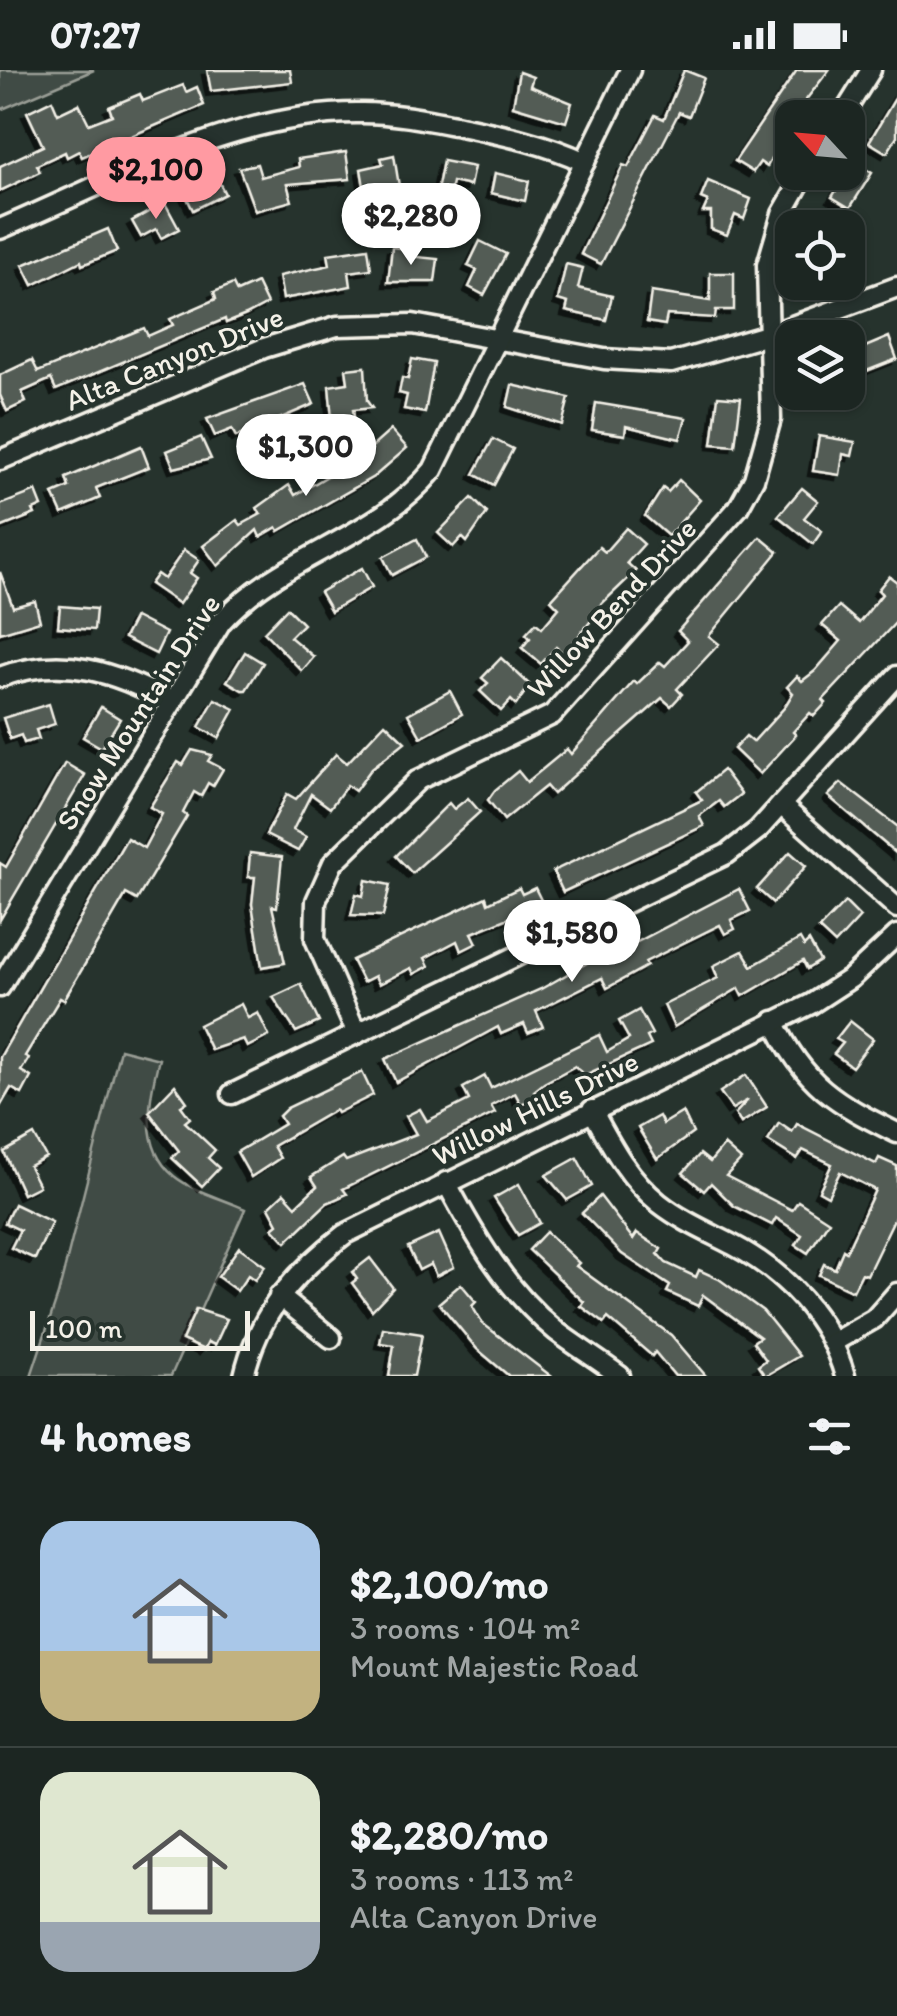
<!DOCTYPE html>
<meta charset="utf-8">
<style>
body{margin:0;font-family:Itim,sans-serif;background:#252e2a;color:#f1f3f6;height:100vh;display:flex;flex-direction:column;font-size:38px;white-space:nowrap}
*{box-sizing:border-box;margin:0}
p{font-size:32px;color:#a0a5a5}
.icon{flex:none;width:55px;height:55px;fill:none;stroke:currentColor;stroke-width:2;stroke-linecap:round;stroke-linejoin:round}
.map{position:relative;height:1306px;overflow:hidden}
.panel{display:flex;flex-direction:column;background:#1c2622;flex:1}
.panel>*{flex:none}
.needle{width:65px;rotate:296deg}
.fabs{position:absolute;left:775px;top:30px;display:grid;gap:20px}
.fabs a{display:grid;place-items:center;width:90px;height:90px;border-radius:20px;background:#1c2622;box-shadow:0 2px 8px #0004,0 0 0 2px #3a4340;font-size:50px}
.scale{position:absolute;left:30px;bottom:25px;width:220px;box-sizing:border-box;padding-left:10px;border:5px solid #f4f1e8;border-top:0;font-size:28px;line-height:35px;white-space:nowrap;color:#f4f1e8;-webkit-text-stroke:8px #26332d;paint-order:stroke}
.price{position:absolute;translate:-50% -85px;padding:0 22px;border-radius:35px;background:#fff;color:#222;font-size:32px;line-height:65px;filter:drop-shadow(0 2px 5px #0008)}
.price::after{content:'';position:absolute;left:50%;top:60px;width:30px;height:22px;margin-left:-15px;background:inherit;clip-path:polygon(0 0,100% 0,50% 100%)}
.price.active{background:#ff9aa2;color:#111}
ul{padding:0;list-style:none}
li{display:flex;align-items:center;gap:30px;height:250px;padding:0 40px}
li+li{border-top:2px solid #3a4340}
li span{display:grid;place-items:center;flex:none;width:280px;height:200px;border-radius:30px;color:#555}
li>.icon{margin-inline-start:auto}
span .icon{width:120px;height:120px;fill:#fffc;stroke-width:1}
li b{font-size:42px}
h2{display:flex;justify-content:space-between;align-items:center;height:120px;padding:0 40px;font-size:42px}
.status{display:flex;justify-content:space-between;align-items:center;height:70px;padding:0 50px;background:#1c2622;direction:ltr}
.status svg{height:28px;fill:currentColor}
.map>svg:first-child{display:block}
.green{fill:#414b45;stroke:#9a9e96;stroke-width:2.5}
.building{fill:#525c55;stroke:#f4f1e8;stroke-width:2.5;filter:url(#shadow)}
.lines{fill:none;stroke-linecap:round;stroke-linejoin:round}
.minor-casing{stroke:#f4f1e8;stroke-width:25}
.minor{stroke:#26332d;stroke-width:18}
.labels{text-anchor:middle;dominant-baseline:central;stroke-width:8;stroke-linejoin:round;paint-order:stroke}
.street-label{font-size:30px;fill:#f4f1e8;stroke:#26332d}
</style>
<div class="status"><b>07:27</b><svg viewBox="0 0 49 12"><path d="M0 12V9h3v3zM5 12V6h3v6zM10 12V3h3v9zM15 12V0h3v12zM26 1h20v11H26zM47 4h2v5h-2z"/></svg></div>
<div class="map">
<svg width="897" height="1306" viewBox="0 0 897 1306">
<defs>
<filter id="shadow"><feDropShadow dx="-5" dy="5" stdDeviation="0" flood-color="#0009"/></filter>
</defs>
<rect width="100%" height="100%" fill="#26332d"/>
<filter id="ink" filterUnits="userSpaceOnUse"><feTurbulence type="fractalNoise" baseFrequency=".01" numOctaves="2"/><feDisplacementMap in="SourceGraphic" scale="20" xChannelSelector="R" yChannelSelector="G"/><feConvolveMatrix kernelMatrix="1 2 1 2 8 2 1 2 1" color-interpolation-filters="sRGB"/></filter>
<g filter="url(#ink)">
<g class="green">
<path d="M 0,0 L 94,0 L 0,40 Z"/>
<path d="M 120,979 L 159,989 C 149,1027 139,1077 174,1106 C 192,1121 224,1129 245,1139 L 171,1306 L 31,1306 L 58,1225 Z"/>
</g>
<g class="building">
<path d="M 207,0 L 290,0 L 292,12 L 211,21 Z"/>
<path d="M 684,0 L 704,8 L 689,46 L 679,42 L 601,194 L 581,184 L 623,95 L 628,97 L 655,45 L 664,49 Z"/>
<path d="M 797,0 L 829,0 L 792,48 L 767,97 L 760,92 L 753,102 L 735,91 Z"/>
<path d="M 519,2 L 533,7 L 530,16 L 572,33 L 566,52 L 513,36 Z"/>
<path d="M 183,15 L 186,22 L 197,17 L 204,35 L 82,87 L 79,81 L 67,87 L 65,82 L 37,95 L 40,102 L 0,121 L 0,96 L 43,76 L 27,42 L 52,30 L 58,44 L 79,34 L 89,54 L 112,45 L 109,37 L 140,24 L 143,31 Z"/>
<path d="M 897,25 L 897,67 L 887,83 L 869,72 Z"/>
<path d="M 346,82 L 350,109 L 287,114 L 292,131 L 255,141 L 239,98 L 257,94 L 261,107 L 299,97 L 298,89 Z"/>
<path d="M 394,85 L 399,116 L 365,123 L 361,99 L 383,94 L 381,88 Z"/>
<path d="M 443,91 L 474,97 L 470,116 L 452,112 L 450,123 L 437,121 Z"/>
<path d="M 854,92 L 872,103 L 850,138 L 832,127 Z"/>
<path d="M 495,103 L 529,111 L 525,131 L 491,123 Z"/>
<path d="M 216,106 L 225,124 L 193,140 L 184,122 Z"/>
<path d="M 708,111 L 751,129 L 744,149 L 735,145 L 727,165 L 711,159 L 711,142 L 703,142 L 708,131 L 701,128 Z"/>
<path d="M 165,133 L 179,159 L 161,168 L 156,159 L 141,167 L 132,151 Z"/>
<path d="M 108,159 L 117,181 L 82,195 L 81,191 L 33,215 L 23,195 Z"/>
<path d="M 480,171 L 506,184 L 484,225 L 469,217 L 477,200 L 468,196 Z"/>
<path d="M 392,177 L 408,179 L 407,186 L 438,189 L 435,212 L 388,212 Z"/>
<path d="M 368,178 L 371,199 L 349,202 L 351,216 L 283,229 L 279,206 L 330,195 L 328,184 Z"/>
<path d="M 566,194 L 583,198 L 578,218 L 612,226 L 606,250 L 566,241 L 568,233 L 558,230 Z"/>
<path d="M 710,203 L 734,203 L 734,240 L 716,240 L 715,248 L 667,245 L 665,255 L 647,252 L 651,222 L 710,231 Z"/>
<path d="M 257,213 L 267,234 L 246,245 L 226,253 L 225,249 L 56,320 L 51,309 L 22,322 L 26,332 L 7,341 L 0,325 L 0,305 L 32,290 L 38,302 L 144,258 L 148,266 L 173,255 L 170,249 L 216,229 L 214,222 L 233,214 L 237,222 Z"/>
<path d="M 889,267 L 897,289 L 859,304 L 851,283 Z"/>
<path d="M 412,289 L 434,293 L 425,343 L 404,339 L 407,325 L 399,323 L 402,308 L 408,309 Z"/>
<path d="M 365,297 L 367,331 L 372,338 L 353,340 L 354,347 L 332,349 L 329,316 L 348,313 L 346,299 Z"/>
<path d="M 305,314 L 314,334 L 236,367 L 232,359 L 215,366 L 207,349 Z"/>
<path d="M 512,315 L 569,328 L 562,355 L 507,337 Z"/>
<path d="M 718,326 L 741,328 L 735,376 L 712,374 Z"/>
<path d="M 596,333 L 686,348 L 680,369 L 626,356 L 625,365 L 592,360 Z"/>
<path d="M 391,360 L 407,378 L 375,406 L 279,461 L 277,457 L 260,467 L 257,460 L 218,496 L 203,476 L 237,450 L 241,455 L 261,444 L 257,438 L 289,415 L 295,425 L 343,397 L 345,401 Z"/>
<path d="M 819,366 L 855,372 L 852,386 L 843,384 L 840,405 L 813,401 Z"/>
<path d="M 201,367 L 211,389 L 174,398 L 167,381 Z"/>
<path d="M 493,369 L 513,379 L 494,415 L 474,404 Z"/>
<path d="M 141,376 L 149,397 L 96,418 L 100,428 L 62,444 L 53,424 L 69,417 L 66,408 Z"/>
<path d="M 679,410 L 700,430 L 668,466 L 645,446 L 663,418 L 668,422 Z"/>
<path d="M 802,418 L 818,431 L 804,448 L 822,461 L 813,474 L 778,446 Z"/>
<path d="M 36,421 L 42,436 L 33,440 L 35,444 L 0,458 L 0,435 Z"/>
<path d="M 472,428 L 487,443 L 467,472 L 462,467 L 453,477 L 438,463 Z"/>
<path d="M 626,458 L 644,474 L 627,493 L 636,501 L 591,544 L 594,547 L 564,584 L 556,577 L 541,594 L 522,578 L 530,568 L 526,564 L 536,553 L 542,558 L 559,538 L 551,530 L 599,477 L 605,482 Z"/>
<path d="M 760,467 L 778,482 L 709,566 L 719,574 L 677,619 L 682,624 L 671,636 L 662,628 L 553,724 L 546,716 L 504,750 L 488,730 L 495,720 L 518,701 L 527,712 L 567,679 L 571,684 L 634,611 L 637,614 L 660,592 L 665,596 L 688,571 L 678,561 Z"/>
<path d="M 417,469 L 426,487 L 392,505 L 383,487 Z"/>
<path d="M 184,480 L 199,490 L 190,503 L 197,508 L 179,534 L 150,514 L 157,504 L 164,509 Z"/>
<path d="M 362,498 L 372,517 L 331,541 L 320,522 Z"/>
<path d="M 0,502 L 13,537 L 35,531 L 40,551 L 0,563 Z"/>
<path d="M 889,506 L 897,512 L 897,551 L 823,630 L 826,633 L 814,646 L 810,643 L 793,662 L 796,665 L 760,704 L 734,679 L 746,666 L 753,672 L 784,638 L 793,623 L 787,617 L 797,606 L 802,611 L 815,601 L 841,571 L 822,555 L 839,536 L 859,553 L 882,524 L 878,520 Z"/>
<path d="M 60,536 L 96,539 L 94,560 L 58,557 Z"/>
<path d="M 287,538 L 303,554 L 290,567 L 314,587 L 302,601 L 264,562 Z"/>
<path d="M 135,547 L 166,563 L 156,584 L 124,568 Z"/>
<path d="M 245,582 L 263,593 L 246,620 L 242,620 L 227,611 Z"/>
<path d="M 501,588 L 530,615 L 516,635 L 511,630 L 501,641 L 480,621 L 488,613 L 482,608 Z"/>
<path d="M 450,621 L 462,644 L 421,667 L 408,644 Z"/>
<path d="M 215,629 L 235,639 L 219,668 L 199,657 Z"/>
<path d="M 49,634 L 55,654 L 36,660 L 39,669 L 24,673 L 21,665 L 10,669 L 3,648 Z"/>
<path d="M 101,637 L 120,649 L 102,678 L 83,667 Z"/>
<path d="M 385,653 L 405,672 L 372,698 L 355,721 L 347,715 L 330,738 L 311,724 L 293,760 L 306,767 L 298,781 L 266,765 L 287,724 L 296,729 L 336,684 L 347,693 Z"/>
<path d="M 192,680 L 212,685 L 208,691 L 223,699 L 213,716 L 208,713 L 201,726 L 194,722 L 183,743 L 187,746 L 137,830 L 126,824 L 64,930 L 60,928 L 25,986 L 29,988 L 21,1001 L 31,1007 L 22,1024 L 11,1018 L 0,1037 L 0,987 L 127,768 L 144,778 L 162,744 L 150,737 L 178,692 L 183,695 Z"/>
<path d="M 65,693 L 85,705 L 0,850 L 0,793 L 6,797 Z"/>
<path d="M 723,700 L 741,724 L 724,737 L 719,731 L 699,746 L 704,756 L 563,822 L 553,801 L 702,730 L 696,722 Z"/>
<path d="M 841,713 L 897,756 L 897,784 L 828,726 Z"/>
<path d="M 468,728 L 480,742 L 412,803 L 396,786 L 449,733 L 454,739 Z"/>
<path d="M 790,782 L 806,796 L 773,833 L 757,819 Z"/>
<path d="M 250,783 L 282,787 L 277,837 L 272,836 L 285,893 L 262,897 L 252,834 L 255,807 L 248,807 Z"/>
<path d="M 366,810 L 390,815 L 383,846 L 351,845 L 356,824 L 363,826 Z"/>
<path d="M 519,818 L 522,824 L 535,818 L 543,834 L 472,863 L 477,873 L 461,881 L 457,871 L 425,888 L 429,896 L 414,904 L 411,898 L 379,914 L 375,906 L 363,912 L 352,890 L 486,827 L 488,833 Z"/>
<path d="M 739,819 L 750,841 L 731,850 L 735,859 L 725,864 L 720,855 L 645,892 L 647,896 L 607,918 L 602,908 L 536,941 L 543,957 L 528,963 L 524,954 L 501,964 L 498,957 L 396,1012 L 385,989 L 541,919 L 610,880 L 612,885 Z"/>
<path d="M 845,832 L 860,847 L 835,874 L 819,859 Z"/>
<path d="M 800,869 L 804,876 L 809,871 L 820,891 L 807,899 L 803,891 L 743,926 L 739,918 L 674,957 L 664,935 L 718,908 L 713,896 L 743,881 L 752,896 Z"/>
<path d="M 301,914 L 319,952 L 296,962 L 273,927 Z"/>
<path d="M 241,934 L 248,948 L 258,943 L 269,966 L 247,977 L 243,969 L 211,980 L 199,955 Z"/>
<path d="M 639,940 L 652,964 L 647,967 L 651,975 L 585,1005 L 575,996 L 544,1013 L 534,1021 L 537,1026 L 521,1034 L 515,1023 L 491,1036 L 495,1043 L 343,1119 L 347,1124 L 327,1133 L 286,1172 L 273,1158 L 278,1154 L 269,1137 L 284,1123 L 296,1136 L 317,1116 L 311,1107 L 343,1087 L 346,1091 L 416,1064 L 406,1046 L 420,1039 L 427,1051 L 469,1030 L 463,1018 L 485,1006 L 491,1018 L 599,965 L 607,982 L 629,969 L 619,951 Z"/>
<path d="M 850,951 L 873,969 L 852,997 L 834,984 L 843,973 L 836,969 Z"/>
<path d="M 362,1002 L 373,1025 L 337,1043 L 335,1040 L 273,1076 L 280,1088 L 251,1107 L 237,1082 L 284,1054 L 279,1046 L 287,1038 Z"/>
<path d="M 746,1005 L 767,1037 L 741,1053 L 735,1044 L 748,1030 L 732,1039 L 720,1022 Z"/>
<path d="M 175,1015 L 187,1032 L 181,1036 L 190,1048 L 185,1052 L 215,1080 L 208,1088 L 219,1098 L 202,1116 L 172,1088 L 179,1081 L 149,1042 Z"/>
<path d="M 683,1042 L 693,1063 L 657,1089 L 638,1058 L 659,1046 L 663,1054 Z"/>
<path d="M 779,1053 L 792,1062 L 797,1054 L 876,1094 L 879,1088 L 897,1096 L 897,1143 L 867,1205 L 862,1203 L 853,1221 L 819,1205 L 824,1194 L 835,1199 L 843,1180 L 846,1182 L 875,1120 L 840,1102 L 828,1126 L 819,1121 L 832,1094 L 803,1080 L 797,1089 L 768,1071 Z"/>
<path d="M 34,1065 L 46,1087 L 29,1096 L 39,1116 L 23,1124 L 4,1082 Z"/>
<path d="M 724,1075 L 741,1090 L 726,1106 L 792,1140 L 798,1131 L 829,1151 L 808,1183 L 796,1175 L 802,1165 L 776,1148 L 772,1155 L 734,1136 L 711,1113 L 704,1121 L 683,1103 L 700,1084 L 710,1092 Z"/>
<path d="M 577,1088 L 592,1116 L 567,1130 L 546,1105 Z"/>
<path d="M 519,1114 L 540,1153 L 518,1165 L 494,1128 Z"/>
<path d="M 600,1126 L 633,1169 L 637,1163 L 661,1179 L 658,1184 L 666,1193 L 696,1207 L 699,1200 L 719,1209 L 763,1241 L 799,1286 L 765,1306 L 758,1296 L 766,1290 L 753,1272 L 760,1267 L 703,1225 L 698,1236 L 667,1222 L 670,1216 L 622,1184 L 582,1143 Z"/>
<path d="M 14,1134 L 52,1152 L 35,1189 L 11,1178 L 20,1160 L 5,1153 Z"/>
<path d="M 546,1162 L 579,1193 L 576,1196 L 671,1265 L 706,1306 L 675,1306 L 655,1282 L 652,1286 L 608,1248 L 604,1253 L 581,1236 L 584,1232 L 529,1180 Z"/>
<path d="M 439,1163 L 454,1197 L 436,1206 L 431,1194 L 419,1200 L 408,1177 Z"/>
<path d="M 239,1177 L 265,1196 L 255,1210 L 248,1205 L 237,1221 L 218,1207 Z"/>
<path d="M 370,1188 L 393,1218 L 372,1240 L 352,1213 L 357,1209 L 352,1202 Z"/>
<path d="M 461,1214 L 476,1232 L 472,1236 L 482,1253 L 551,1306 L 509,1306 L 477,1279 L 439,1233 Z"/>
<path d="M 196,1239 L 227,1249 L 215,1275 L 208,1272 L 204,1280 L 182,1270 Z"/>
<path d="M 383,1258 L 422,1264 L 414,1306 L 389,1306 L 394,1275 L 380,1273 Z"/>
</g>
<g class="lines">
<g class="minor-casing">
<g id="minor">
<path d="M 841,48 L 871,0"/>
<path d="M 0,159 C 114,111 235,41 362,43 C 395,43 428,50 460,56 C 504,65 544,73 585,92"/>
<path d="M 0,390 L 264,278 L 337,256 L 413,254 L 604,289 L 671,293 L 771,264 L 897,217"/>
<path d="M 0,607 C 63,584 115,602 171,632"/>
<path d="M 781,735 L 897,838"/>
<path d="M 0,917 L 221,552 C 281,485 376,469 433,400 L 630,0"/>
<path d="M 774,951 C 804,1015 836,1033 897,1063"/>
<path d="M 357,964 L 315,869 L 316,831 L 333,793 L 418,710 L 552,645 L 738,438 L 754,409 L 771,349 L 767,195 L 782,144 L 806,102"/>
<path d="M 232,1024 L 727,784 L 758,760 L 897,606"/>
<path d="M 592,1040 C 611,1075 628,1108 659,1133 C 682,1151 708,1162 733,1175 C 786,1203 828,1247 845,1306"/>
<path d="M 446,1112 C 476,1168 506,1220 556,1261 C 577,1277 599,1290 620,1306"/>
<path d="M 279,1226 L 331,1268"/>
<path d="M 832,1273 L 874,1249 L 897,1223"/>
<path d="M 244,1306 C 258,1244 295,1202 345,1164 L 811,934 L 851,908 L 897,865"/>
</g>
</g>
<use href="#minor" class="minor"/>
</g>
</g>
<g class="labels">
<g class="street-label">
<text transform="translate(174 288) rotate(-22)">Alta Canyon Drive</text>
<text transform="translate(611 538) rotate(-47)">Willow Bend Drive</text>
<text transform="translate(138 642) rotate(-57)">Snow Mountain Drive</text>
<text transform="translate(535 1038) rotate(-26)">Willow Hills Drive</text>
</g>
</g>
</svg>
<div class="fabs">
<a><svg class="needle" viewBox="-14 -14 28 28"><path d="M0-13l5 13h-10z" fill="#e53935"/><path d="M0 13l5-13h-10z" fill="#a0a5a5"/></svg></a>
<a><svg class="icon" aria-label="locate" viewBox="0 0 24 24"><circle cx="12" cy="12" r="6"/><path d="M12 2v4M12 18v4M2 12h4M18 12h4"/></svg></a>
<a><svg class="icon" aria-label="layers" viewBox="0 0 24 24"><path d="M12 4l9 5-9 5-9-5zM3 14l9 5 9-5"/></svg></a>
</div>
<div class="scale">100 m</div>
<b class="price active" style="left:156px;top:152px">$2,100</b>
<b class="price" style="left:411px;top:198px">$2,280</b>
<b class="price" style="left:306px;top:429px">$1,300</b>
<b class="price" style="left:572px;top:915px">$1,580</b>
</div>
<section class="panel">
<h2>4 homes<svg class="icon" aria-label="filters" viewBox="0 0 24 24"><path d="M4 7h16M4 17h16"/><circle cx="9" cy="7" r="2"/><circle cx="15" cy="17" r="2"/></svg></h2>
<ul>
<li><span style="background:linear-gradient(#a9c7e8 65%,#c2b280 0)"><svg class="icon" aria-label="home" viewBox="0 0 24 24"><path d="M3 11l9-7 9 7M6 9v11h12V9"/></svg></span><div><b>$2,100/mo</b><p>3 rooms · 104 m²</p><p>Mount Majestic Road</p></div></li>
<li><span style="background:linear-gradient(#dfe7d0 75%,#9aa5b1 0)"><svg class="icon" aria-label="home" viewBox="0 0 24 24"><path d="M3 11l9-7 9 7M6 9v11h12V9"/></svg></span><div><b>$2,280/mo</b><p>3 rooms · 113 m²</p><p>Alta Canyon Drive</p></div></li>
</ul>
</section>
